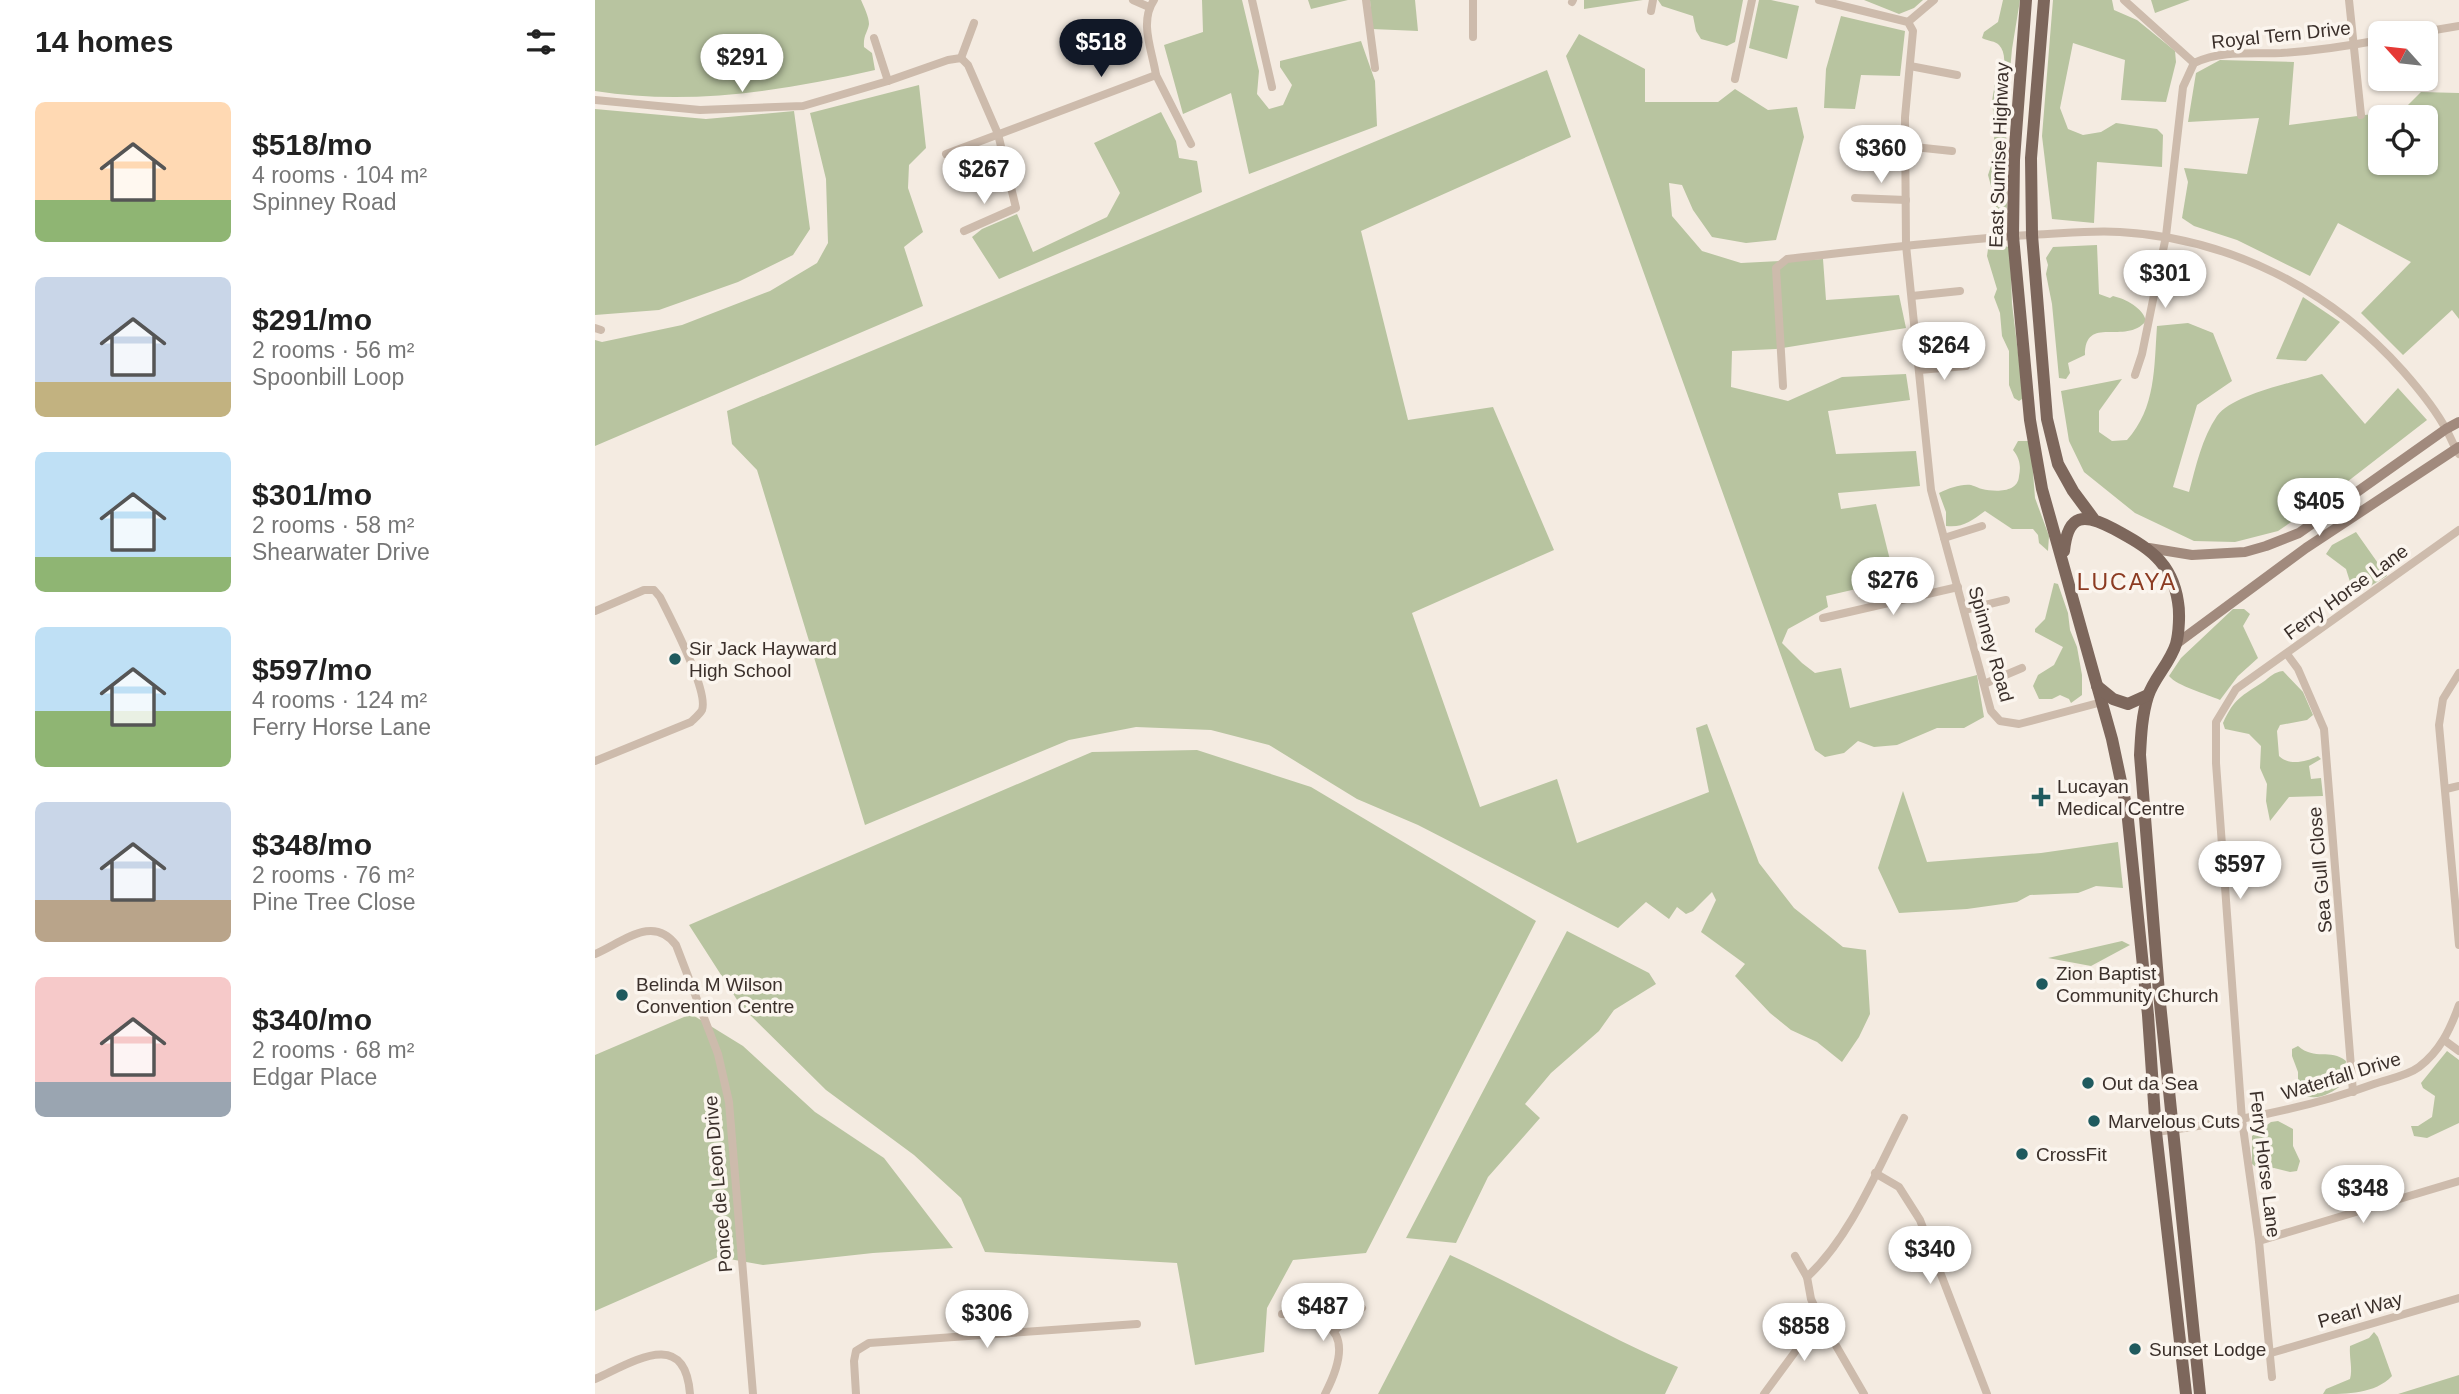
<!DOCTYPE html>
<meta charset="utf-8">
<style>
body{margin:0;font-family:Arial,sans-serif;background:#f2f2f2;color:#222;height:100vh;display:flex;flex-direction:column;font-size:26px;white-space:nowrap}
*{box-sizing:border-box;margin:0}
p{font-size:23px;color:#767676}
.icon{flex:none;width:38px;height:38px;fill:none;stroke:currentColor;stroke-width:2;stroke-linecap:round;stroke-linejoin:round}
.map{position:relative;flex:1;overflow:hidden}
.drawer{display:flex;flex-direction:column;background:#fff;width:595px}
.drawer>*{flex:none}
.needle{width:46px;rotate:297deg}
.controls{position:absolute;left:1773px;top:21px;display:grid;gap:14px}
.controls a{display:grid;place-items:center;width:70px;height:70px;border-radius:10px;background:#fff;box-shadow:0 2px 5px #0004;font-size:35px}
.price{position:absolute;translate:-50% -60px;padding:0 16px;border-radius:24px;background:#fff;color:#222;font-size:23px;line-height:46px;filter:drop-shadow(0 2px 4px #0008)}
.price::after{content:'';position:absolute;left:50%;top:42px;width:21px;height:16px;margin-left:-10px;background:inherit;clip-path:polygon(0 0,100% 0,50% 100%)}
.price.active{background:#111827;color:#fff}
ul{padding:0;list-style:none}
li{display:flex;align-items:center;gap:21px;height:175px;padding:0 35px}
li span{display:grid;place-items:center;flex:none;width:196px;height:140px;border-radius:10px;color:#555}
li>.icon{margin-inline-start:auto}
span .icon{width:84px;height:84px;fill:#fffc;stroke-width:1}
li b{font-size:30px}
h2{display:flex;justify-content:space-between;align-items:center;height:84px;padding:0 35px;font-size:30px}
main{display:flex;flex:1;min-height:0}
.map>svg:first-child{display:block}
.green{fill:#b8c4a0;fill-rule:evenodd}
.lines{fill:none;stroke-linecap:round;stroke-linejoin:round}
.minor{stroke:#cdbbac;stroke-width:8}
.secondary{stroke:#a18a7d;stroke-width:10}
.primary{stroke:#7d675c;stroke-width:12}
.poi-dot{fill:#1f5a5e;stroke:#fbf5ee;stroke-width:2.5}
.labels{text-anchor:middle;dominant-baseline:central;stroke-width:7;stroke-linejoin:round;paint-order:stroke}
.street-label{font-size:19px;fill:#3b302b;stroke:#fbf5ee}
.poi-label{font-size:19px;fill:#3b302b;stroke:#fbf5ee;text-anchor:start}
.quarter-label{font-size:23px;letter-spacing:2px;fill:#8c3b22;stroke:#fbf5ee}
</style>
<main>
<section class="drawer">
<h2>14 homes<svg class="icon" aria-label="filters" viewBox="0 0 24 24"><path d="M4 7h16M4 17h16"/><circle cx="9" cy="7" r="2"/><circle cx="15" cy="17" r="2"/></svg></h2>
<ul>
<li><span style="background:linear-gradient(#ffd9b3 70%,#8fb573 0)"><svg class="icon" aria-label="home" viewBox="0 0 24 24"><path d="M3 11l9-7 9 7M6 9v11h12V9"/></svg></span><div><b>$518/mo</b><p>4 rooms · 104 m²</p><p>Spinney Road</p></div></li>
<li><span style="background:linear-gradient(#c9d6e8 75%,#c2b280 0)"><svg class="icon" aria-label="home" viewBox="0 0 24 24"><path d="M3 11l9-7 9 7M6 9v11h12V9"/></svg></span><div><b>$291/mo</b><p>2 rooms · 56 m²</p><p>Spoonbill Loop</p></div></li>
<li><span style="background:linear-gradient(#bfe0f5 75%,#8fb573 0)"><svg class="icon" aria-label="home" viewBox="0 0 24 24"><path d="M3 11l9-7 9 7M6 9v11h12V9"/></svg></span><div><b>$301/mo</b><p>2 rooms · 58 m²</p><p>Shearwater Drive</p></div></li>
<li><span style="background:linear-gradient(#bfe0f5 60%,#8fb573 0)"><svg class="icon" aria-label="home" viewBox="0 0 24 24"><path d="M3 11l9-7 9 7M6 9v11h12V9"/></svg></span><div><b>$597/mo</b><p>4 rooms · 124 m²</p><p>Ferry Horse Lane</p></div></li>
<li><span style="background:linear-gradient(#c9d6e8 70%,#b9a48a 0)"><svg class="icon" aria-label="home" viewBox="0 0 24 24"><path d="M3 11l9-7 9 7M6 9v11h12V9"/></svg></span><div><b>$348/mo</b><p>2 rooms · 76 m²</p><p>Pine Tree Close</p></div></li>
<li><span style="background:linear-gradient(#f6c9c9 75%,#9aa5b1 0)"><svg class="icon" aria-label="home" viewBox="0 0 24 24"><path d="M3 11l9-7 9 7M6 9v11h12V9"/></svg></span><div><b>$340/mo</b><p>2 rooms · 68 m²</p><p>Edgar Place</p></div></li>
</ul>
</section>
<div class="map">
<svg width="1864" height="1394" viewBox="0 0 1864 1394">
<rect width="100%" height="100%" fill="#f4ebe1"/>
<g class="green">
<path d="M 0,0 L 266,0 C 269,7 274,17 274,24 C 273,32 268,35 269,47 L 277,53 L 280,70 C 188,91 94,106 0,91 Z"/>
<path d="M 607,0 L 647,0 L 664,71 L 662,94 L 674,109 L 688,105 L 697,85 L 685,67 L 685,61 L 766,41 L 780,81 L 782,126 L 654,174 L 636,93 L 588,114 L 569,45 L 608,32 Z"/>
<path d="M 713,0 L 753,0 L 716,9 Z"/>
<path d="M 775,0 L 820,0 L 823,31 L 777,29 Z"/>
<path d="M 989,0 L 1048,0 L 989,9 Z"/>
<path d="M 1063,0 L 1148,0 L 1140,42 L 1132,46 L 1106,39 L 1101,31 L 1098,16 L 1067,6 Z"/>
<path d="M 1164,0 L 1176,0 L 1204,6 L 1192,59 L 1154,48 Z"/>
<path d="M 1269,0 L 1328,0 L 1319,8 L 1304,14 Z"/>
<path d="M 1408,0 L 1425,0 L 1417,49 L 1411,113 L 1412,206 L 1409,220 L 1404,224 L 1401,223 L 1401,204 L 1393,175 L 1396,166 L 1400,130 L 1397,101 L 1401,78 L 1407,75 C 1410,67 1411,52 1404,45 C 1401,41 1392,41 1387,38 L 1389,32 L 1403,22 Z"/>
<path d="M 1458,0 L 1517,0 L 1519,10 L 1542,20 L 1580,51 L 1581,62 L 1571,102 L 1526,100 L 1530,60 L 1478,43 L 1465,108 L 1473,129 L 1488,135 L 1506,132 L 1521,123 L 1562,129 L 1568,135 L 1567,167 L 1502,162 L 1499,223 L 1457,219 L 1447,136 Z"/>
<path d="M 1556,0 L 1595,0 L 1560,13 Z"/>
<path d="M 1246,16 L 1310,31 L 1305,76 L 1266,75 L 1260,109 L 1229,108 L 1231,69 Z"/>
<path d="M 984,34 L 1050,69 L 1050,102 L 1123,102 L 1140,89 L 1173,110 L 1202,107 L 1209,137 L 1181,240 L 1151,243 L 1117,237 L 1098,210 L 1087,185 L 1074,183 L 1077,216 L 1107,251 L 1146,263 L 1228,259 L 1231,300 L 1304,295 L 1311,328 L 1181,349 L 1137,351 L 1136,387 L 1193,401 L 1247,377 L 1311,374 L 1315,400 L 1233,411 L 1241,454 L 1321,451 L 1325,486 L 1243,493 L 1246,509 L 1281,504 L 1300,580 L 1231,596 L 1233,607 L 1193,629 L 1187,643 L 1207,663 L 1220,673 L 1246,668 L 1255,708 L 1382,675 L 1389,717 L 1369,728 L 1342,728 L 1302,745 L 1279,747 L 1263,741 L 1249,753 L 1230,757 L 1220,750 L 971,56 Z"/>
<path d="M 1625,60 L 1699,62 L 1694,125 L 1808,110 L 1826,92 L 1864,93 L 1864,319 L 1857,310 L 1808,355 L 1766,313 L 1816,262 L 1743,223 L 1715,276 L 1642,240 L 1599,226 L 1587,218 L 1593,182 L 1589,168 L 1652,174 L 1664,118 L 1593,122 L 1601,73 ZM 1785,117 L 1830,117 L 1830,163 L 1785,163 Z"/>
<path d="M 952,70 L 976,137 L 766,231 L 813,420 L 898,407 L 959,550 L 817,613 L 885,807 L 962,779 L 982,843 L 1114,792 L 1101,728 L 1112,724 L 1164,863 L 1199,908 L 1248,947 L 1271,950 L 1275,1014 L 1264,1037 L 1247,1062 L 1222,1042 L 1196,1030 L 1175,1013 L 1140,976 L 1150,964 L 1106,932 L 1121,900 L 1117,892 L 1098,911 L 1091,914 L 1082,907 L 1074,919 L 1051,902 L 1023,928 L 823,825 L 762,799 L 674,745 L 616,730 L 541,727 L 474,740 L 270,825 L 162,470 L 137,444 L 132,411 Z"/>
<path d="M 324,85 L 331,148 L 314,165 L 313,188 L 328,232 L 309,247 L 328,306 L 0,446 L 0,340 L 7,342 L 87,325 L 175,291 L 222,263 L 233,243 L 231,179 L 215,113 Z"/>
<path d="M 0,109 L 111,119 L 199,111 L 215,229 L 198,255 L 143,282 L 64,310 L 0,315 Z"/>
<path d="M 566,112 L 581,141 L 584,158 L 602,161 L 607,192 L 404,279 L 377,237 L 387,229 L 422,214 L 438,252 L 512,217 L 525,193 L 499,143 Z"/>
<path d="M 1398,244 L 1414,247 L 1415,250 L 1417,304 L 1428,393 L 1427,399 L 1424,401 L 1419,398 L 1414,385 L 1414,351 L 1407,336 L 1405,313 L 1399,297 L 1402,289 L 1392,256 L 1393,249 Z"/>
<path d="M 1502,245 L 1504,294 L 1515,298 L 1518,296 C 1531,299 1548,308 1551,321 C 1530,346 1490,314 1490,355 L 1473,363 L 1475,373 L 1471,379 L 1464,378 L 1457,304 L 1451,274 L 1453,265 L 1451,258 L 1458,247 Z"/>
<path d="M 1708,297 L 1745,322 L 1711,361 L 1681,359 Z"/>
<path d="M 1593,323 L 1618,333 L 1637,381 L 1602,405 L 1578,487 L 1594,492 C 1601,466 1607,438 1622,416 C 1638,394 1700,382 1727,374 L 1770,424 L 1803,388 L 1832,420 L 1730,499 L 1683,531 L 1640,542 L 1599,541 L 1540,513 L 1489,472 L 1474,441 L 1466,391 L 1527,379 L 1504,411 L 1504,432 L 1517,441 L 1532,440 C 1561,408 1559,367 1562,326 Z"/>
<path d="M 1423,441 L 1433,441 L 1436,447 L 1440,498 L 1454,536 L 1453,551 L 1444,543 L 1443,535 L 1438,529 L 1417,529 L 1390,511 C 1376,521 1368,528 1351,526 L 1351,512 L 1344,493 C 1355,488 1365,484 1376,485 C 1377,485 1386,489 1387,489 C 1400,492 1423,493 1424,476 C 1426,466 1425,459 1418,450 Z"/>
<path d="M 1761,532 L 1792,576 L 1767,591 L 1756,585 L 1751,569 L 1731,554 L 1737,545 Z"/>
<path d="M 1459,583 L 1463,584 L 1473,613 L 1475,630 L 1482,647 L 1487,675 L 1487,695 L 1476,703 L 1474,699 L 1465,695 L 1457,699 L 1444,699 L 1438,686 L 1443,675 L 1459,665 L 1468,647 L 1440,632 L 1440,629 L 1450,619 Z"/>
<path d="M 1638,609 L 1649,609 L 1655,614 L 1648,626 L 1663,658 L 1643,676 L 1625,700 C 1612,694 1582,686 1574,676 L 1586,658 Z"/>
<path d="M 1688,671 L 1708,692 L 1718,715 L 1712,720 L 1685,725 L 1682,731 L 1684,756 C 1694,766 1711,762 1723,756 L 1726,759 L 1714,766 L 1716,779 L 1726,778 L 1728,796 L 1694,797 L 1675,821 L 1671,801 L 1672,784 L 1665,768 L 1666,746 L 1654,734 L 1630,729 L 1628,723 C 1639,698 1647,696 1668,682 C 1675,677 1679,672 1688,671 Z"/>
<path d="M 602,750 L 716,787 L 941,921 L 771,1253 L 698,1260 L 672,1308 L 669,1352 L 600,1365 L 582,1263 L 390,1252 L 366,1198 L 319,1155 L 231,1090 L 146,1006 L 94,925 L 497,752 Z"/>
<path d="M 1308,791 L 1332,862 L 1446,853 L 1523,842 L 1528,888 L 1501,886 L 1483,893 L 1435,895 L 1422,902 L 1372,909 L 1304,913 L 1283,868 Z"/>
<path d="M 972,931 L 1054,973 L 1061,984 L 1019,1010 L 1004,1031 L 956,1073 L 930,1104 L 945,1118 L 893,1177 L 861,1243 L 811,1238 Z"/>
<path d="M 1527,941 L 1535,945 L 1496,966 L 1453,958 Z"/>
<path d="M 96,1014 L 148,1046 L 220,1112 L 289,1158 L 358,1248 L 278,1253 L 168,1265 L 123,1257 L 0,1311 L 0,1055 Z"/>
<path d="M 1703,1046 C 1720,1061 1735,1048 1751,1061 L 1748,1084 C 1734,1095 1719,1103 1703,1092 L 1703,1072 L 1697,1056 L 1697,1049 Z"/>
<path d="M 1852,1051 L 1864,1060 L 1864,1123 L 1832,1138 L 1819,1136 L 1816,1126 L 1823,1126 L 1837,1117 L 1840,1096 L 1828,1088 L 1826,1083 Z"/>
<path d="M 1683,1121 L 1698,1129 L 1698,1146 L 1705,1161 L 1702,1171 L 1695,1172 L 1679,1168 L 1665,1170 L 1657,1164 L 1657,1136 L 1676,1122 Z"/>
<path d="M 855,1255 C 932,1290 1005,1334 1083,1367 L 1070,1394 L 783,1394 Z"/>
<path d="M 1779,1332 L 1783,1337 L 1797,1376 C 1780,1394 1752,1394 1728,1394 L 1731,1389 L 1755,1379 C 1758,1369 1754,1358 1755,1346 L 1774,1338 Z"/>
<path d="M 1864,1375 L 1864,1394 L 1803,1394 Z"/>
</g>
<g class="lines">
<g class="minor">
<path d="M 538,0 L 554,7"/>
<path d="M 657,0 L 677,87"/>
<path d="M 771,0 L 780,68"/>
<path d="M 878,0 L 878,37"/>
<path d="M 1224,0 L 1313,22 L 1318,31 L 1310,117 L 1311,245 L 1336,490 L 1396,711 L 1405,721 L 1424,724 L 1507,702"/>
<path d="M 1529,0 L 1599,63"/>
<path d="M 1754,0 L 1766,115"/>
<path d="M 977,2 L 978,0"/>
<path d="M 1056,11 L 1058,0"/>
<path d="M 1313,22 L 1339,0"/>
<path d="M 1822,33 L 1864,26"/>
<path d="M 279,38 L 293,81"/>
<path d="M 366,58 L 379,23"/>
<path d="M 1315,66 L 1362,75"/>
<path d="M 561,75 L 596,144"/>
<path d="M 1140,79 L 1157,0"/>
<path d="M 0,100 L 105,110 L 208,106 L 293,81 L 353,60 L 366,58 L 373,65 L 403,134 L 421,208 L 369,231"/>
<path d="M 1310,146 L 1357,151"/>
<path d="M 351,154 L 561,75 C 557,50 544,22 559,0"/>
<path d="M 1260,198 L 1311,200"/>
<path d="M 1317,296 L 1365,291"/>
<path d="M 0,328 L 6,330"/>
<path d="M 1324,370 L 1371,366"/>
<path d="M 1540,375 L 1547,354 L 1571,236 L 1588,87 L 1599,63 C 1627,50 1656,54 1686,53 C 1719,51 1753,46 1785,40"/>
<path d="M 1188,386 L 1181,268 L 1192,259 C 1272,250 1353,240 1435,235 C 1465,234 1494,230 1525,232 C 1634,238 1735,289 1808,371 C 1823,388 1841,410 1852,431 C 1856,438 1859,447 1864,454"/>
<path d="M 1349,538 L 1387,526"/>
<path d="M 1369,610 L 1411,600"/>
<path d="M 0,611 L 49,590 L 59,590 L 65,597 C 75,617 114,691 107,710 C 105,714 99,719 96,722 L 0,761"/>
<path d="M 1228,618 L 1363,587"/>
<path d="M 1692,654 L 1703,669 L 1729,729 L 1758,1092"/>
<path d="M 1864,673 L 1848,699 L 1844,725 L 1864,945"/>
<path d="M 1389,684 L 1427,668"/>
<path d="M 1851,789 L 1864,786"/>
<path d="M 0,954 C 28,942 58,914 81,945 L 123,1054 L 134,1102 L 158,1394"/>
<path d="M 1849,1040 L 1864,1051"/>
<path d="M 1561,1132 C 1635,1122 1708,1110 1779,1084 C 1793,1079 1812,1076 1824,1067 C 1845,1051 1855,1030 1864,1005"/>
<path d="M 1280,1173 L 1304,1187 L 1325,1220 L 1392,1394"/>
<path d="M 1664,1241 L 1864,1181"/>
<path d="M 1200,1256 L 1212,1277 L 1216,1299 L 1225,1318 L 1269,1394"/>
<path d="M 1212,1277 C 1255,1238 1282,1170 1309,1118"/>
<path d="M 687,1314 C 747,1317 757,1342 730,1394"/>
<path d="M 740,1330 L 767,1308"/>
<path d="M 1676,1353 L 1864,1298"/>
<path d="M 1677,1377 L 1664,1241 L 1647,1120 L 1621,763 L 1621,722 L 1641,689 L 1864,530"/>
<path d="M 0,1379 C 38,1362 90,1327 95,1394"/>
<path d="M 261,1394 L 259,1361 L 261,1351 L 274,1343 L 542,1324"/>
<path d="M 1169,1394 L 1225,1318"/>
</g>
<g class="secondary">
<path d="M 1554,548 L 1597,555 L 1650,552 L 1671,546 L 1704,533 L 1851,429 L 1864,422"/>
<path d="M 1581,644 L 1711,548 L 1864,447"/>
</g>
<g class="primary">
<path d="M 1431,0 L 1419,160 L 1418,236 L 1435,420 L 1447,489 L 1517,739 L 1532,810 L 1553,1015 L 1561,1132 L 1591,1394"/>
<path d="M 1449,0 L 1436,158 L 1437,235 L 1452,419 L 1463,464 L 1478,491 L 1498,518"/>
<path d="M 1469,551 C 1473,513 1489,513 1519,529 C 1552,547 1577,561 1583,602 C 1585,613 1584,633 1581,644 C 1575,663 1559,678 1553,696 C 1547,715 1546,735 1545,755 L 1564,993 L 1605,1394"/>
<path d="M 1502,686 L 1518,699 L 1533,704 L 1553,695"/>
</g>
</g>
<g class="poi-dot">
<circle cx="80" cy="659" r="7"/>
<path d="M1442.5 786.5h7v7h7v7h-7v7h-7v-7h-7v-7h7z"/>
<circle cx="1447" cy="984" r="7"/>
<circle cx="27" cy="995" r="7"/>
<circle cx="1493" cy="1083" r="7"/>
<circle cx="1499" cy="1121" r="7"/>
<circle cx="1427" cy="1154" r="7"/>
<circle cx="1540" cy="1349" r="7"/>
</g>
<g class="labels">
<g class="street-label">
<text transform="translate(1686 35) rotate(-6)">Royal Tern Drive</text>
<text transform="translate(1404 155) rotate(-88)">East Sunrise Highway</text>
<text transform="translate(1751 592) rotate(-36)">Ferry Horse Lane</text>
<text transform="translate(1396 644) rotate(74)">Spinney Road</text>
<text transform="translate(1725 870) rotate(-95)">Sea Gull Close</text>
<text transform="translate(1746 1076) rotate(-17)">Waterfall Drive</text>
<text transform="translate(1670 1164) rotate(83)">Ferry Horse Lane</text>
<text transform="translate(123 1184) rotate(-95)">Ponce de Leon Drive</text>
<text transform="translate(1765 1310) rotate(-16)">Pearl Way</text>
</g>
<g class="poi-label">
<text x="94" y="648">Sir Jack Hayward<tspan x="94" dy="22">High School</tspan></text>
<text x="1462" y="786">Lucayan<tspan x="1462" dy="22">Medical Centre</tspan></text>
<text x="1461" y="973">Zion Baptist<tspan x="1461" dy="22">Community Church</tspan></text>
<text x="41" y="984">Belinda M Wilson<tspan x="41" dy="22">Convention Centre</tspan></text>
<text x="1507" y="1083">Out da Sea</text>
<text x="1513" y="1121">Marvelous Cuts</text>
<text x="1441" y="1154">CrossFit</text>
<text x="1554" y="1349">Sunset Lodge</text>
</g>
<g class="quarter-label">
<text x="1532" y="582">LUCAYA</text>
</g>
</g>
</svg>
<div class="controls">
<a><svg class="needle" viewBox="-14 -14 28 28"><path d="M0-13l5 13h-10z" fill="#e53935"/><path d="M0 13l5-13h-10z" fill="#767676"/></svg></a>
<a><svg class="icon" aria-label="locate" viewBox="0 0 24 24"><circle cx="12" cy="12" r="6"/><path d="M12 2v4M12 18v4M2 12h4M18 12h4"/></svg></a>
</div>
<b class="price active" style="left:506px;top:79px">$518</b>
<b class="price" style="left:147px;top:94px">$291</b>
<b class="price" style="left:1286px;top:185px">$360</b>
<b class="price" style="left:389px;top:206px">$267</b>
<b class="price" style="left:1570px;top:310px">$301</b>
<b class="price" style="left:1349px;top:382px">$264</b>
<b class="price" style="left:1724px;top:538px">$405</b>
<b class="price" style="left:1298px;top:617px">$276</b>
<b class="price" style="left:1645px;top:901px">$597</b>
<b class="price" style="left:1768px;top:1225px">$348</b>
<b class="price" style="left:1335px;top:1286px">$340</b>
<b class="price" style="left:728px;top:1343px">$487</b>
<b class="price" style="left:392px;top:1350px">$306</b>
<b class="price" style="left:1209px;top:1363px">$858</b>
</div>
</main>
